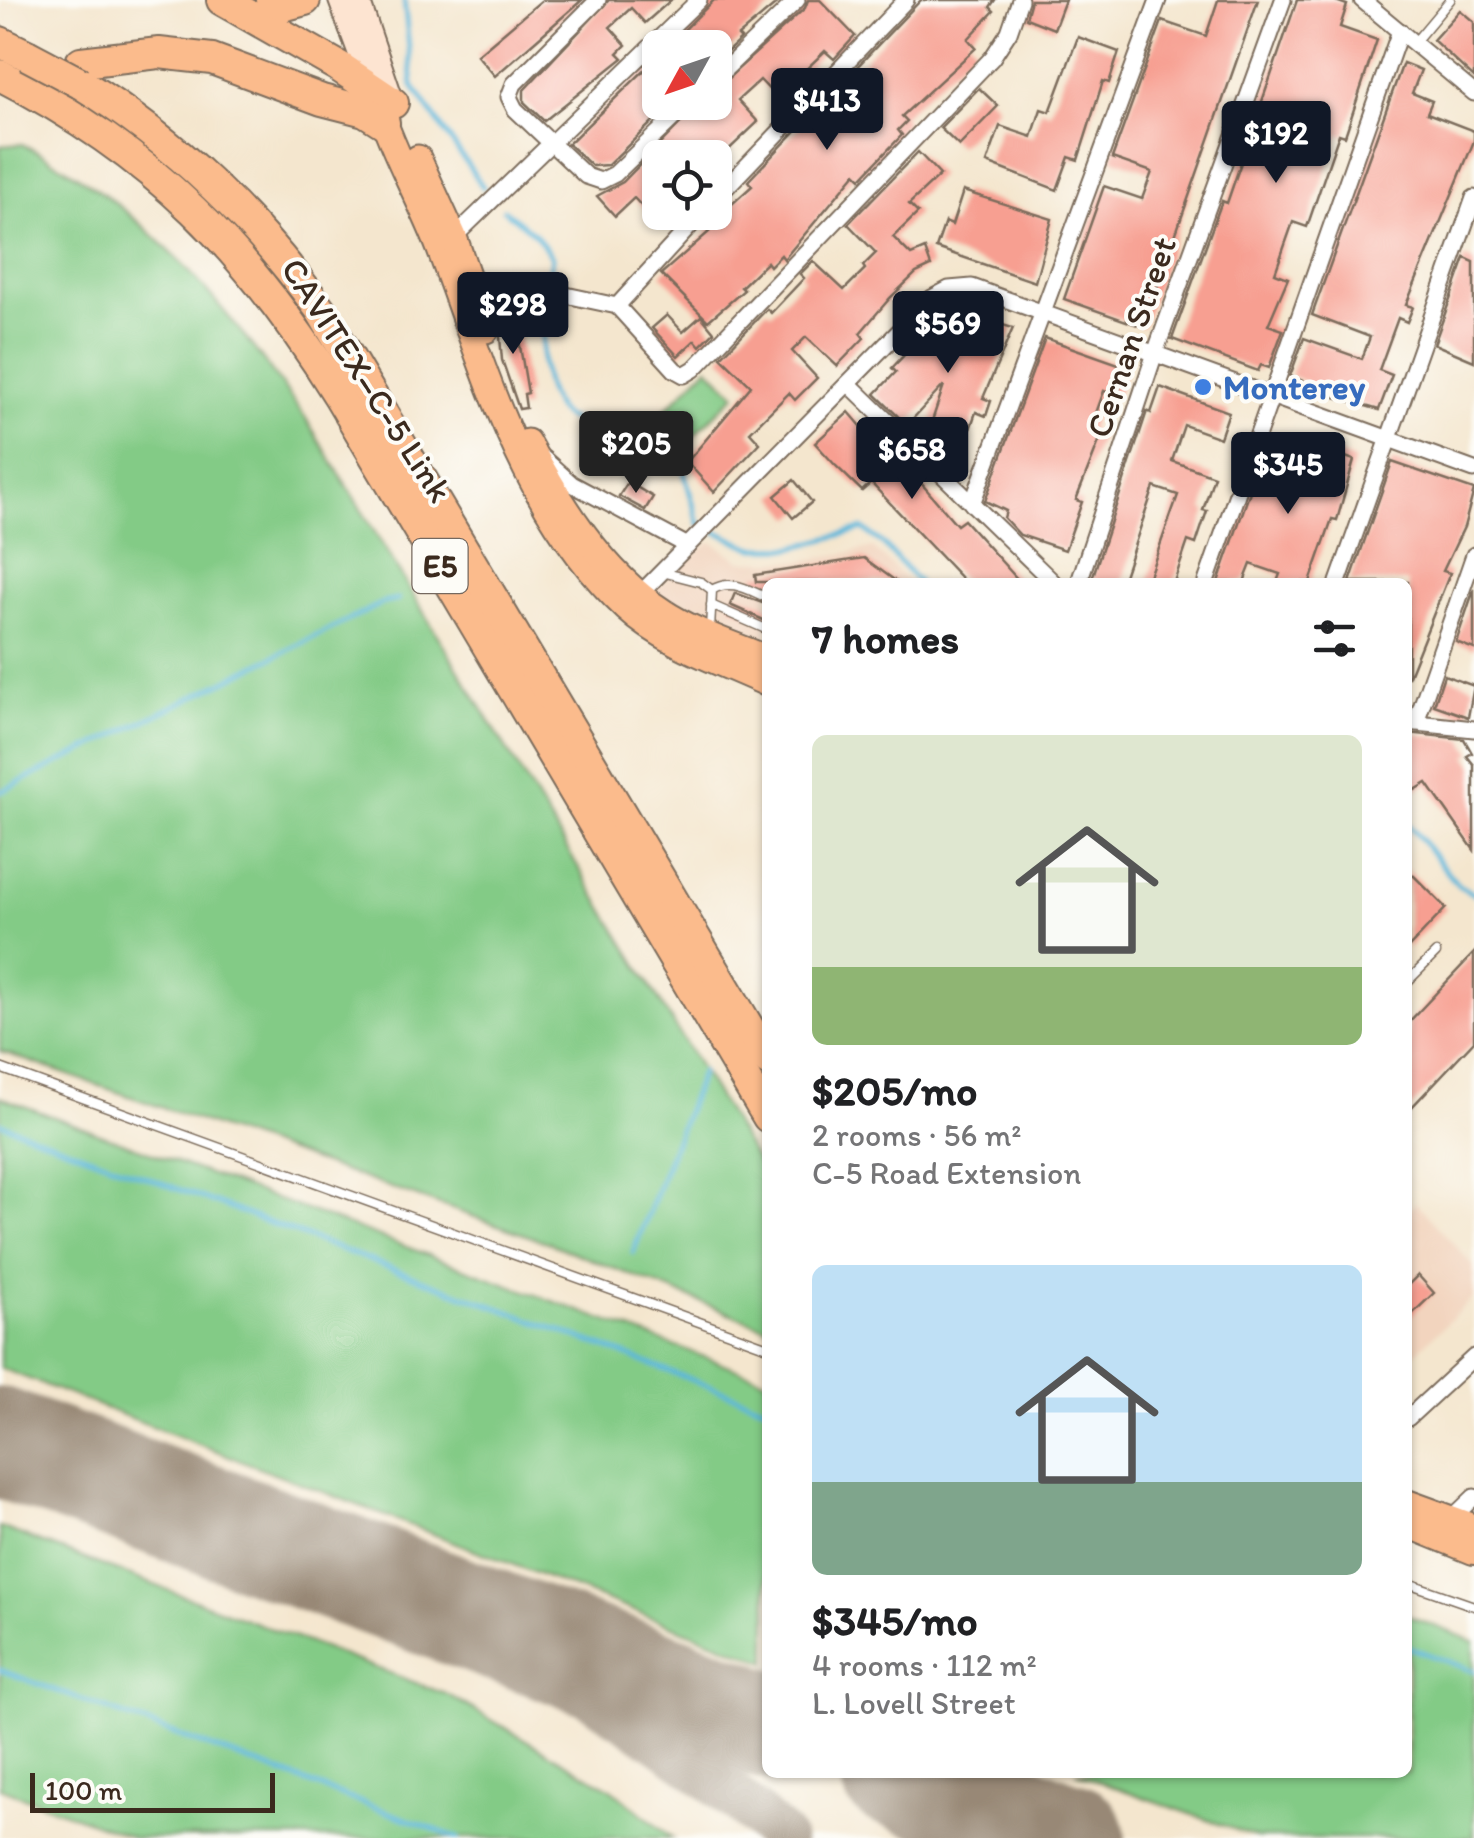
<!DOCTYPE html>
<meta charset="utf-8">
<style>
body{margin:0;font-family:Itim,sans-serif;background:#f2f2f2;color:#202124;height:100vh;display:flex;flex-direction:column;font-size:38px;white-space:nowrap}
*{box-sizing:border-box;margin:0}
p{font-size:32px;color:#757577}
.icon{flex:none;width:55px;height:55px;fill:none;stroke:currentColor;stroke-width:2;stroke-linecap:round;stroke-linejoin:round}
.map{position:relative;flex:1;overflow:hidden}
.panel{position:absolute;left:762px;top:578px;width:650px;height:1200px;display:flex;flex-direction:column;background:#fff;border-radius:15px;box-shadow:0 2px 8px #0004}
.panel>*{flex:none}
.needle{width:65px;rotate:230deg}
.controls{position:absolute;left:642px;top:30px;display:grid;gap:20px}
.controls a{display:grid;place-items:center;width:90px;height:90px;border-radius:15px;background:#fff;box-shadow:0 2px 8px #0004;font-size:50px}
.scale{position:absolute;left:30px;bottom:25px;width:245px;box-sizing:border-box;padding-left:10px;border:5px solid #3b2a1e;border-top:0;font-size:28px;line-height:35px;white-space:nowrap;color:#3b2a1e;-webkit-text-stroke:8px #fdfcf7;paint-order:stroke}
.price{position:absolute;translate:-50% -85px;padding:0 22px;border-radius:10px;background:#111827;color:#fff;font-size:32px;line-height:65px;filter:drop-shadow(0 2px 5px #0008)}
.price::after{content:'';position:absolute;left:50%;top:60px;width:30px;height:22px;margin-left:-15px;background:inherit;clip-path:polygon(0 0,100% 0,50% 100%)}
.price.on{background:#222;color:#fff}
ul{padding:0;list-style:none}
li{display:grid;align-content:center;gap:20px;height:530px;padding:0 50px}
li span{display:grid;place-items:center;height:310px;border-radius:15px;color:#555}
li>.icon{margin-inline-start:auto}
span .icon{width:180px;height:180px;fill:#fffc;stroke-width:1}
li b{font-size:42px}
h2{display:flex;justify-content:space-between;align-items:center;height:120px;padding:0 50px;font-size:42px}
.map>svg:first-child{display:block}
.built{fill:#f2d4be}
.green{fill:#83cb86;stroke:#5f7a52;stroke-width:2.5}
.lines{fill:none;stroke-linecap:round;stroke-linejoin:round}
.stream{stroke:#5cb7da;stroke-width:5}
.taxiway{stroke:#988876;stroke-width:45}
.runway{stroke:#988876;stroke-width:110}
.building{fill:#f79f91}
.service-casing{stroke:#7c6c5c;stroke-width:11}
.minor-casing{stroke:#7c6c5c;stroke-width:19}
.secondary-casing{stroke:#7c6c5c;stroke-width:26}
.primary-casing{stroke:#7c6c5c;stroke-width:29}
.motorway-casing{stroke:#7c6c5c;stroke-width:34}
.service{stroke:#fff;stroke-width:8}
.minor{stroke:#fff;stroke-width:15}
.secondary{stroke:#fde4d1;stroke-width:22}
.primary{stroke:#fbbb8c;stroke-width:25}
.motorway{stroke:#fbbb8c;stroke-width:30}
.motorway-bridge-casing{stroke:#7c6c5c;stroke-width:34;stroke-linecap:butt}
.motorway-bridge{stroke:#fbbb8c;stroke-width:30}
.shop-dot{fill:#3f7fe0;stroke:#fdfcf7;stroke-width:4}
.labels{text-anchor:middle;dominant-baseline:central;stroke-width:8;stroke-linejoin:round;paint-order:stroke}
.shield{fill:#fdfcf7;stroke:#75695f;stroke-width:2.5}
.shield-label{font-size:32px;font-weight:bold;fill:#3b2a1e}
.street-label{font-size:35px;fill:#3b2a1e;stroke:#fdfcf7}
.shop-label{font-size:35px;font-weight:bold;fill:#366cbe;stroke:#fdfcf7;text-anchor:start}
</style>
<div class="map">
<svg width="1474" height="1838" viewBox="0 0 1474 1838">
<rect width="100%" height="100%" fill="#fdfcf7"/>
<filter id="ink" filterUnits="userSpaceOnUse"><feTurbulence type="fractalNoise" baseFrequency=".01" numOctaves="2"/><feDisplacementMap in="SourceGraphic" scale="20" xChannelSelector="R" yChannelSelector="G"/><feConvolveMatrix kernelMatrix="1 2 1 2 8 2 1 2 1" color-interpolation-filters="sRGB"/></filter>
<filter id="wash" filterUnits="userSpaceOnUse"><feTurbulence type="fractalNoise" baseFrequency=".0048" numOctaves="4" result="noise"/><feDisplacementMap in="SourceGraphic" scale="40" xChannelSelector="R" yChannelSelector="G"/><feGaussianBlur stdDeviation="2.25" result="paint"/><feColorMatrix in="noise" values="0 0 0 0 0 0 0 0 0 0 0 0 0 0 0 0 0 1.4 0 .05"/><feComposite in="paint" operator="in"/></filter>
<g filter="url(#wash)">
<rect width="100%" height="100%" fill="#f4e6ce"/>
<g class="built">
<path d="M 711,541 L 741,561 L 802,561 L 873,548 L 909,582 L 768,582 L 767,651 L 647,595 Z"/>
<path d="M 1416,1203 L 1474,1266 L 1474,1297 L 1408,1360 L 1408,1211 Z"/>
</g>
<g class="green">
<path d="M 22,144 C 146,204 226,308 305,417 L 767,1178 L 767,1328 L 549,1243 L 0,1051 L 0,146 Z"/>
<path d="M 708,367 L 736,394 L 682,447 L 655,420 Z"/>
<path d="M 0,1097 L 767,1380 L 767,1662 L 0,1368 Z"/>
<path d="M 0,1527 L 448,1695 L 613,1790 L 673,1838 L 134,1838 L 0,1788 Z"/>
<path d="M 1408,1616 L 1474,1641 L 1474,1838 L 1258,1838 L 1076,1773 L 1408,1772 Z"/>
</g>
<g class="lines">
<g class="stream">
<path d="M 404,0 L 413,86 L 483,187"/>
<path d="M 504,210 L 536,235 L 552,257 L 548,286"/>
<path d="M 546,303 C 542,340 535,390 565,417 L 681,461 L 699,524 L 753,548 L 791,548 L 863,529 L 882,543 L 918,582"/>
<path d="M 0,792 L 383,603 L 398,600"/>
<path d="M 1408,824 L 1458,885 L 1474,894"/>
<path d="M 0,1123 L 768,1408"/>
<path d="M 633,1253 L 702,1071"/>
<path d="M 1408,1647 L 1474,1671"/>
<path d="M 0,1670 L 458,1838"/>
</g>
<g class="taxiway">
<path d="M 400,1590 C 537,1660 667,1734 782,1838"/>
<path d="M 978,1803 L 1020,1838"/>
</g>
<g class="runway">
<path d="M 0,1442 L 768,1726"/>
<path d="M 894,1772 L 1071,1838"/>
</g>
</g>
<g id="blocks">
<g class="building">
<path d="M 542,0 L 582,0 L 495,76 L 477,55 Z"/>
<path d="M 609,0 L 671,0 L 645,23 L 631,8 L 610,27 L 626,45 L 618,53 L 623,58 L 544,121 L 524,102 L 524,90 Z"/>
<path d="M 714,0 L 781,0 L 738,36 L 741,39 L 715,63 L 715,48 L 666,48 Z"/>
<path d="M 808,0 L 820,0 L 855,36 L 834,59 L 825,51 L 798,77 L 804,83 L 783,104 L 760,80 L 738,100 L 758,122 L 720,158 L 660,158 L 660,226 L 634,198 L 615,216 L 597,196 L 623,182 L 701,102 L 715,102 L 715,90 L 805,8 Z"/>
<path d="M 921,0 L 995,0 L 990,7 L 994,11 L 968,39 L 976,48 L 902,116 L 907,121 L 898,130 L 902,135 L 861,178 L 856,173 L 784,259 L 781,255 L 770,266 L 767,262 L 741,287 L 744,290 L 708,321 L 661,274 L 709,232 L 705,228 L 752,186 L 748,181 Z"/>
<path d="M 1031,0 L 1065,0 L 1054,29 L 1026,18 Z"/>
<path d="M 1218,0 L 1258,0 L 1143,327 L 1064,299 L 1104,186 L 1142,199 L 1152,172 L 1112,158 L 1162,21 L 1206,36 Z"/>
<path d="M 1297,0 L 1333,0 L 1347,5 L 1340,27 L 1377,40 L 1345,136 L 1339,134 L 1307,227 L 1293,222 L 1275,273 L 1288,278 L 1268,325 L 1283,330 L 1269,368 L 1261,365 L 1258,371 L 1172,339 L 1222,201 L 1227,203 Z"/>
<path d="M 1460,10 L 1474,22 L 1474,78 L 1433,40 Z"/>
<path d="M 1078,37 L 1119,52 L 1109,83 L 1103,81 L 1078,160 L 1069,157 L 1057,190 L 987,163 L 1000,126 L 1032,137 L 1041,109 L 1050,112 Z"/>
<path d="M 660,55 L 660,102 L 673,102 L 608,165 L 592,166 L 568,144 Z"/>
<path d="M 1403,63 L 1421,70 L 1412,93 L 1432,101 L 1427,113 L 1474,131 L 1474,141 L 1406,305 L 1413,307 L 1407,322 L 1398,318 L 1379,370 L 1392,375 L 1379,410 L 1328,395 L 1329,391 L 1290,376 L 1304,338 L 1362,359 L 1370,337 L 1312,315 Z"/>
<path d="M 979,88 L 998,106 L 959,146 L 940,128 Z"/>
<path d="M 918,152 L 940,175 L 909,204 L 918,213 L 893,237 L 911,255 L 925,249 L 931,266 L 916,273 L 890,298 L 860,333 L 864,338 L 837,366 L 806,337 L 792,351 L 817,378 L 795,400 L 789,393 L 750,432 L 760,443 L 714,492 L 687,462 L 751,386 L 721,357 L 767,309 L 771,313 L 804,278 L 800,274 L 813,261 L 844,290 L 865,269 L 863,266 L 876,253 L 848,224 Z"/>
<path d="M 963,191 L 1052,219 L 1035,282 L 936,248 L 945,222 L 952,225 Z"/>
<path d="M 1465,258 L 1474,262 L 1474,361 L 1434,344 Z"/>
<path d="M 948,309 L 1013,328 L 983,398 L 991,401 L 986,416 L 976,412 L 961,455 L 925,442 L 944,385 L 907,425 L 875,394 L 896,372 L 892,368 Z"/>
<path d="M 514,311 L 528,393 L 524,394 L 526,408 L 519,409 L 502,360 L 498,314 Z"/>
<path d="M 667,315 L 683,332 L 701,316 L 714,332 L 700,346 L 695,340 L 678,356 L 652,328 Z"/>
<path d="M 1045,338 L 1127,367 L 1117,396 L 1104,391 L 1090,430 L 1102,434 L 1076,500 L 1082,502 L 1065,550 L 1020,535 L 1004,518 L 1006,511 L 985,501 Z"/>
<path d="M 1160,387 L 1229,412 L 1220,438 L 1184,425 L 1172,461 L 1214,476 L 1203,510 L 1207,511 L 1196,544 L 1188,541 L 1174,582 L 1147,582 L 1178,495 L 1154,487 L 1122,582 L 1101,582 L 1092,579 L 1147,411 L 1151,413 Z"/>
<path d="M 849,412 L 896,467 L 902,461 L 957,525 L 964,520 L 1020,582 L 965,582 L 871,483 L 862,491 L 836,466 L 815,443 Z"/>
<path d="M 1315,446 L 1354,460 L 1337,520 L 1332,519 L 1310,582 L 1277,582 L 1280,574 L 1251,564 L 1244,582 L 1218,582 L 1264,452 L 1307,467 Z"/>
<path d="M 1392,462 L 1474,490 L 1464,527 L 1443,571 L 1450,573 L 1408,678 L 1408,582 L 1350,582 Z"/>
<path d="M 794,480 L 812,502 L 793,518 L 775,496 Z"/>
<path d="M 628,482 L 653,497 L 645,510 L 619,496 Z"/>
<path d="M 864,558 L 897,582 L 756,582 L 755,575 Z"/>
<path d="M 1474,589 L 1474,649 L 1456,642 Z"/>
<path d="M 735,593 L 768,605 L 768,622 L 730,605 Z"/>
<path d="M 1444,675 L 1474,686 L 1468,717 L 1434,705 Z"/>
<path d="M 1408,733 L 1464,739 L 1472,753 L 1467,756 L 1474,765 L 1474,850 L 1427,783 L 1415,790 L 1408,783 Z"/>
<path d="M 1408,870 L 1446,908 L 1408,948 Z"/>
<path d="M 1474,953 L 1474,1041 L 1408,1111 L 1408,1023 Z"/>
<path d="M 1418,1275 L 1434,1293 L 1408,1318 L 1408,1285 Z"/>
</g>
</g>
</g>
<g filter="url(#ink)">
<use href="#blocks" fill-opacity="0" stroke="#7c6c5c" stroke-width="2.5"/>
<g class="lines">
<g class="service-casing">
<g id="service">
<path d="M 1414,43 L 1450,0"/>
<path d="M 662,572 L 701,582 L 712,590"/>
<path d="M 711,605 L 768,630"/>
<path d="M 710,630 L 712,590 C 731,578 748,590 768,598"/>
<path d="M 1408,981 L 1436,953"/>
<path d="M 0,1068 L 768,1347"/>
<path d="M 1408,1583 L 1474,1606"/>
</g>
</g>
<g class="minor-casing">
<g id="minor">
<path d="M 598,0 L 514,84 L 509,97 L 515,109 L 586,176 L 601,181 L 615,174 L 690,102"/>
<path d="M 1362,0 L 1474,93"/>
<path d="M 715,79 L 797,0"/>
<path d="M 715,199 L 906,0"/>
<path d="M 454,237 L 699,0"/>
<path d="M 471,282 L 533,288 L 617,306"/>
<path d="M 617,306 L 675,370 L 684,375 L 694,369 L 992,58 L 1009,32 L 1020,0"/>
<path d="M 617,306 L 703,212"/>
<path d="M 849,384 L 1053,582"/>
<path d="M 543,458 L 572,484 L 688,546"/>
<path d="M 972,504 L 1158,0"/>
<path d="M 1079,582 L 1155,353 L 1283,0"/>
<path d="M 1206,582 L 1400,31"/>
<path d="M 1338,582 L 1474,198"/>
<path d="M 634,600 L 932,298 L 949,289 L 972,287 L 1474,470"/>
<path d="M 1408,722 L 1474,729"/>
<path d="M 1416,722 L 1474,555"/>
<path d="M 1408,1418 L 1474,1357"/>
<path d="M 1452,1518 L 1474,1497"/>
</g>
</g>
<g class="secondary-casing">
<g id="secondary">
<path d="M 340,0 L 370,81"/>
<path d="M 358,0 L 393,103"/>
</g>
</g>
<g class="primary-casing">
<g id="primary">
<path d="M 379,107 C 394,155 421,200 439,247 C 488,377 522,510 627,609 C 665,644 721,662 768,684"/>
<path d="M 418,158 L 454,237 L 486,330"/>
<path d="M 527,442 C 560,503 603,573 662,611 C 693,632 733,644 768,659"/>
<path d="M 1408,1503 L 1474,1527"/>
</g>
</g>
<g class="motorway-casing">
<g id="motorway">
<path d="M 222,0 L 338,66 L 393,103"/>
<path d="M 271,0 L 286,5 L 305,0"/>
<path d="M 0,42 L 27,55"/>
<path d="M 81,62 L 159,53 L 212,59 L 322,100 L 365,111 L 384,123"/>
<path d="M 0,75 C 154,153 248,250 339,396 L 768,1117"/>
<path d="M 80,83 C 177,143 253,217 320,309 L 768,1060"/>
<path d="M 1408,1522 L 1474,1549"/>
</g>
</g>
<use href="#service" class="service"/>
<use href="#minor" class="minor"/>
<use href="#secondary" class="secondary"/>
<use href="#primary" class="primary"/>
<use href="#motorway" class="motorway"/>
<g class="motorway-bridge-casing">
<path id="motorway-bridge" d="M 27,55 L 80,83"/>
</g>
<use href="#motorway-bridge" class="motorway-bridge"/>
</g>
</g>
<circle class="shop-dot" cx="1203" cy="387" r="10"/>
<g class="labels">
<rect class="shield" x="412.5" y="539" width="55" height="54" rx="8"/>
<g class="shield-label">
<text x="440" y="566">E5</text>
</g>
<g class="street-label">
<text transform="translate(1131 337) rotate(-71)">Cernan Street</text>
<text transform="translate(367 380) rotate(57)">CAVITEX–C-5 Link</text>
</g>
<g class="shop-label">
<text x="1223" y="387">Monterey</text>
</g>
</g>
</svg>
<div class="controls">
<a><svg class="needle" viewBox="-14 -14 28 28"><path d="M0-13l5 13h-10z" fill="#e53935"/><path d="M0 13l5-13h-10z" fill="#757577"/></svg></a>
<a><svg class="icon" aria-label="locate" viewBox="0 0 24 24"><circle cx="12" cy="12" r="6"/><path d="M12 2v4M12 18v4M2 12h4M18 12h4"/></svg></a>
</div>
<div class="scale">100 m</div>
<b class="price" style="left:827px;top:153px">$413</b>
<b class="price" style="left:1276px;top:186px">$192</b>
<b class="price" style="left:513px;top:357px">$298</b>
<b class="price" style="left:948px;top:376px">$569</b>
<b class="price on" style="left:636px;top:496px">$205</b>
<b class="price" style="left:912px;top:502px">$658</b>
<b class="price" style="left:1288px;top:517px">$345</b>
<section class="panel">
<h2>7 homes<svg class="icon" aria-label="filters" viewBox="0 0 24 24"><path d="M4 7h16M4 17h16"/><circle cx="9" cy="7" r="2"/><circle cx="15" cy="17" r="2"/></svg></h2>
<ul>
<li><span style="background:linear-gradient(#dfe7d0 75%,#8fb573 0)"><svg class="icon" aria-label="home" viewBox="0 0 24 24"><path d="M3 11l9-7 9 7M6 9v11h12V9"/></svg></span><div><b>$205/mo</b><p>2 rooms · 56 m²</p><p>C-5 Road Extension</p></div></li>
<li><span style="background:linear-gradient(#bfe0f5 70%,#7fa58c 0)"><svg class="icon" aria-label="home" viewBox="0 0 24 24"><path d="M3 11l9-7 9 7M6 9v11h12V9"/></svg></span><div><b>$345/mo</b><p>4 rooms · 112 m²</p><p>L. Lovell Street</p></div></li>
</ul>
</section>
</div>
